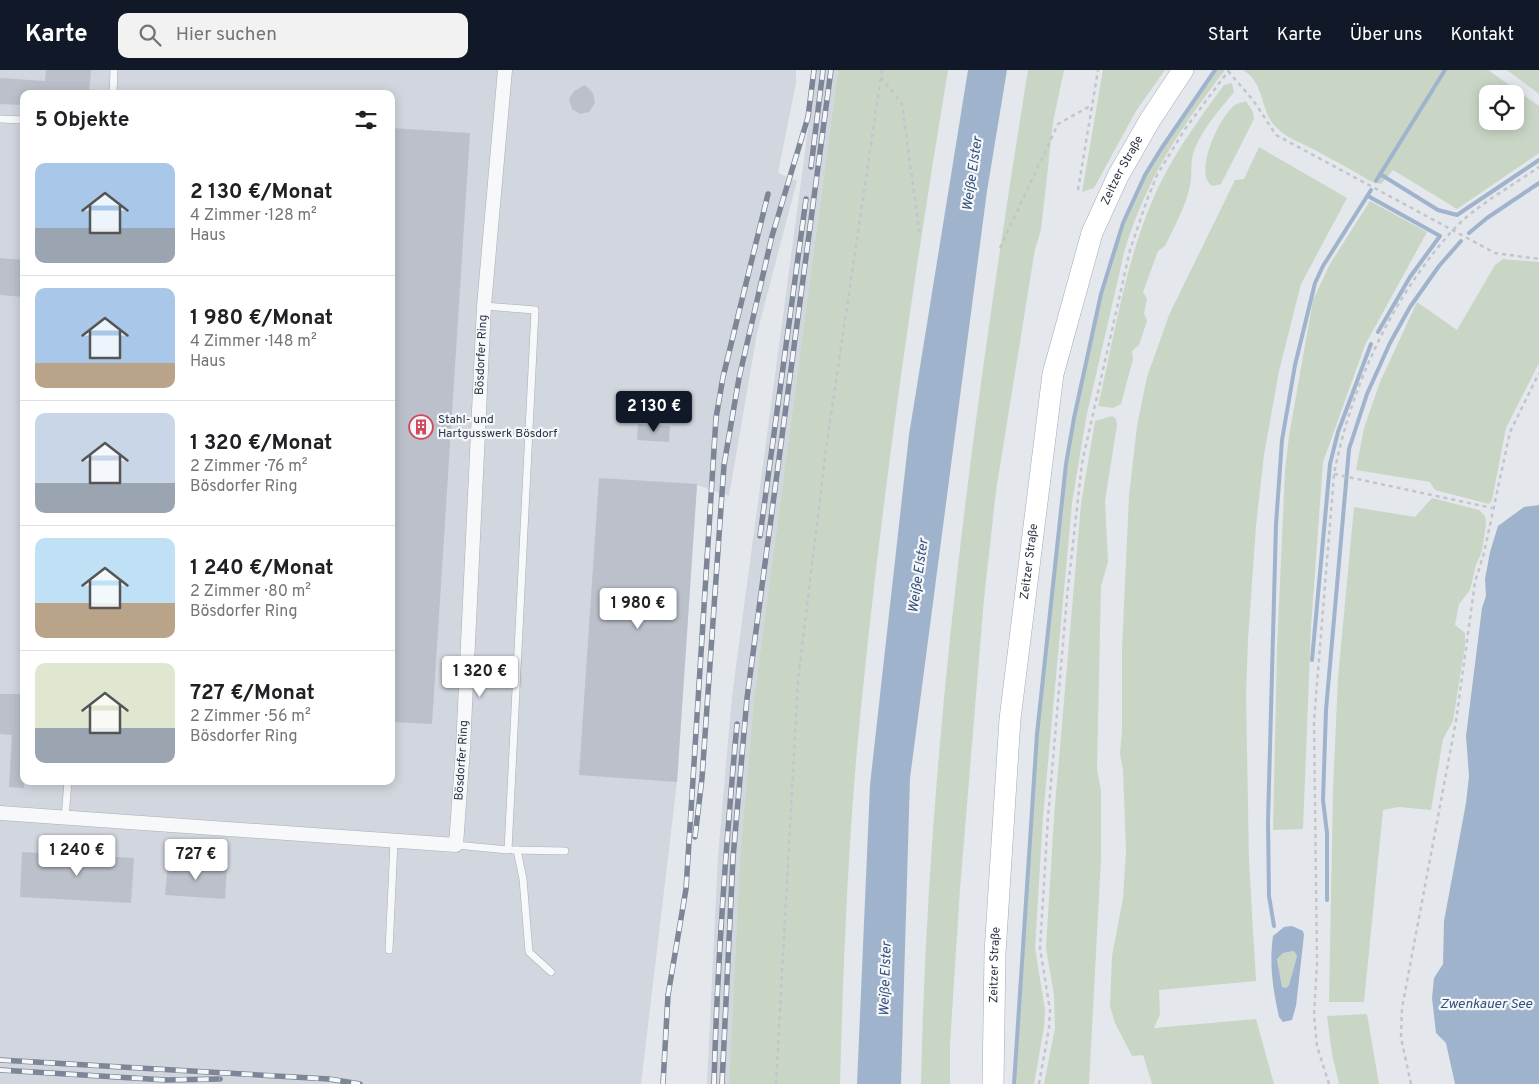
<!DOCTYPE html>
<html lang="de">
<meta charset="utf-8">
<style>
body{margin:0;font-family:Overpass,sans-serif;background:#f2f2f2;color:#202124;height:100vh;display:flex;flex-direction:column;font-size:19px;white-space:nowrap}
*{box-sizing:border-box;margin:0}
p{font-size:16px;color:#757577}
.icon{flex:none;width:28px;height:28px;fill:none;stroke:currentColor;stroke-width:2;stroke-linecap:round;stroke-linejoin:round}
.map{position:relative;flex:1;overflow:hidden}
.panel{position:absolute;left:20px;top:20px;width:375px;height:695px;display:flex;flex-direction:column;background:#fff;border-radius:10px;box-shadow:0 2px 12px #0003}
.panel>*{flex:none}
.controls{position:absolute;left:1479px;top:15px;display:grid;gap:10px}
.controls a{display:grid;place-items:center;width:45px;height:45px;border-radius:10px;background:#fff;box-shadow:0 2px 12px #0003;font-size:25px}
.price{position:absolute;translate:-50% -42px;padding:0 11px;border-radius:5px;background:#fff;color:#222;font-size:16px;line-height:32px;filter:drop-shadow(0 1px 2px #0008)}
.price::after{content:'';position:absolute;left:50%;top:30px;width:15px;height:11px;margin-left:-8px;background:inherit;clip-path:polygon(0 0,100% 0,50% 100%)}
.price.selected{background:#111827;color:#fff}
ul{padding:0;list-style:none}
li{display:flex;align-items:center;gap:15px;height:125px;padding:0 15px}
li+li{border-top:1px solid #e0e0e0}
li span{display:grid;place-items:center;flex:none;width:140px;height:100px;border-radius:10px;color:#555}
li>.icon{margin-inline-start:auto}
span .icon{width:60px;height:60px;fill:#fffc;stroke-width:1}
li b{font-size:21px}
h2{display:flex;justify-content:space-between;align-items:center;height:60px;padding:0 15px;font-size:21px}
header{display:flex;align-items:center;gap:30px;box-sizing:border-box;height:70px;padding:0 25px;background:#111827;color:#fff}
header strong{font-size:24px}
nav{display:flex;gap:28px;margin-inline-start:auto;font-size:18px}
.search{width:350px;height:45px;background:#f2f2f2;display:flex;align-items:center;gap:12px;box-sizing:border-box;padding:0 18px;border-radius:10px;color:#757577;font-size:19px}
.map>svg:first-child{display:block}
.built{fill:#d2d6de;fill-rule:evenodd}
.green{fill:#c9d6c5;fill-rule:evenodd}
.water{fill:#9fb4cc;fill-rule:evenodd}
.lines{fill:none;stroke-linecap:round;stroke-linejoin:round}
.stream{stroke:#9fb4cc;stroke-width:4}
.building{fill:#bbc0ca}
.lane-casing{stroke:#a9aeb7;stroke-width:8}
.street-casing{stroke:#a9aeb7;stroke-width:15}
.primary-casing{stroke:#a3abb8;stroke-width:22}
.path{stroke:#c2c5cb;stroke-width:2.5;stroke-dasharray:4 4;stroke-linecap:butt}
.lane{stroke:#f7f8fa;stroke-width:7}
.street{stroke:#f7f8fa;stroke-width:14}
.primary{stroke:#fff;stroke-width:21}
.rail-casing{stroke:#7d8696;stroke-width:5.5}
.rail{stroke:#f4f6f9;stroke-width:4;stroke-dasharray:11;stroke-linecap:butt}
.labels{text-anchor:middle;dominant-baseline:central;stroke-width:4.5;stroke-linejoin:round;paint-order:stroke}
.street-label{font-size:12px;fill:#2b3445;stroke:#f4f6f9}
.poi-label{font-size:12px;fill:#2b3445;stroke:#f4f6f9;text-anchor:start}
.water-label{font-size:14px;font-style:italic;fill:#34527a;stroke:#f4f6f9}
</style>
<header>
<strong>Karte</strong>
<div class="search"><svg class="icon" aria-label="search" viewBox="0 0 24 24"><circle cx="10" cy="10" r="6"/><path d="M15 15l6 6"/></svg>Hier suchen</div>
<nav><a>Start</a><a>Karte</a><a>Über uns</a><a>Kontakt</a></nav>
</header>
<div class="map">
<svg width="1539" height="1014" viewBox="0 0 1539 1014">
<rect width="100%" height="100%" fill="#e4e7ec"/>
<g class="built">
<path d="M 0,0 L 796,0 L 796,13 L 778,103 L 797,111 L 757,263 L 729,426 L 697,415 L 677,712 L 641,1014 L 0,1014 ZM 24,24 L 391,24 L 391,711 L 24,711 Z"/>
<path d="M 816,0 L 838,0 L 754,628 L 740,788 L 729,1014 L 707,1014 L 718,786 L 732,626 Z"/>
</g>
<g class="green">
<path d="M 838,0 L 948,0 C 910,229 877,460 856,691 C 847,799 843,906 840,1014 L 729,1014 L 740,788 L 754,628 Z"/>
<path d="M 1028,0 L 1064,0 L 1053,52 L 1041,160 L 1035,179 L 996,421 L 984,529 L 960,819 L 950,974 L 950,1014 L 921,1014 C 928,673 974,336 1028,0 Z"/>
<path d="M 1103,0 L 1165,0 L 1136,41 L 1094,118 L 1082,122 Z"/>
<path d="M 1215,0 L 1225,0 C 1179,60 1148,106 1125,179 L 1086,348 L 1072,433 L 1043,747 L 1035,878 L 1045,940 L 1044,957 L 1034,1014 L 1014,1014 L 1037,664 L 1066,394 L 1074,348 L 1101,224 L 1123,153 L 1145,105 L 1161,79 Z"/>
<path d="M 1243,0 L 1488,0 L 1539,36 L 1539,83 L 1457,139 L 1393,100 L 1381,114 L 1370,111 C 1352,100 1332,89 1313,79 C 1301,73 1287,68 1277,58 C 1260,43 1265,12 1243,0 ZM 1488,24 L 1515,24 L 1515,51 L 1488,51 Z"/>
<path d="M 1507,0 L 1539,0 L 1539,24 Z"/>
<path d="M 1232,13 L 1234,22 C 1220,39 1204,57 1195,78 C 1189,93 1193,102 1190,116 C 1186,136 1174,157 1165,176 L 1158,181 L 1143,222 L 1147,229 L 1144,243 L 1147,251 L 1139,275 L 1132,281 L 1133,289 L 1121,334 L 1113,338 L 1098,336 C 1116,260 1127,178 1163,108 C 1180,75 1202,45 1224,15 Z"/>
<path d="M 1246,31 L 1253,42 L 1254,49 L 1221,114 L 1213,116 C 1192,105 1220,45 1235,35 C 1237,33 1242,33 1246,31 Z"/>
<path d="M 1259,77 L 1347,128 L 1301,214 L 1279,301 L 1264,385 L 1256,456 L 1248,570 L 1246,625 L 1249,791 L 1256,911 L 1159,920 L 1160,944 L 1154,958 L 1256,949 L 1274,1014 L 1152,1014 L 1143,985 L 1132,986 L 1115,953 L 1110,936 L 1112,886 L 1123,828 L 1126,781 L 1123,700 L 1120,684 L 1122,661 L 1122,579 L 1129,426 L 1137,356 L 1147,307 L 1169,245 L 1235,110 L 1244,109 Z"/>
<path d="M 1370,131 L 1427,162 L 1365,275 L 1323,392 L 1311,557 L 1303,759 L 1273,760 L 1277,579 L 1285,401 L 1289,366 L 1313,230 L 1330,194 Z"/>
<path d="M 1503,189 L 1539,192 L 1539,293 L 1506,358 L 1492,430 L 1489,434 L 1435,420 L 1430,412 L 1356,400 L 1364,358 L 1380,312 L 1417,232 L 1457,260 L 1495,195 Z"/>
<path d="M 1112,346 L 1116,349 L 1117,355 L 1105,431 L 1108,492 L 1101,516 L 1097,699 L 1101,721 L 1101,789 L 1089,1014 L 1044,1014 L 1055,958 L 1054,925 L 1046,878 L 1054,747 L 1081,434 L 1095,351 Z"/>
<path d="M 1432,428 L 1479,440 L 1485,446 L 1486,454 L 1482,481 L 1476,495 L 1470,520 L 1459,534 L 1455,555 L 1465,563 L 1465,575 L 1453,651 L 1443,669 L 1431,740 L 1399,737 L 1383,740 L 1364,932 L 1329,932 L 1333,720 L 1338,608 L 1354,437 L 1415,447 Z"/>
<path d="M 1294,881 L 1297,886 L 1289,915 L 1286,918 L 1282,917 L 1277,889 L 1283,883 Z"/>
<path d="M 1367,944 L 1379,1014 L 1339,1014 L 1332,984 L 1327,946 Z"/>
</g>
<g class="water">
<path d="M 968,0 L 1007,0 L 987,121 L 910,708 L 901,1014 L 857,1014 L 870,715 L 909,365 Z"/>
<path d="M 1539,435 L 1539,1014 L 1455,1014 L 1446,973 L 1436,963 L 1432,928 L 1434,908 L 1443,894 L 1444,851 L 1466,733 L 1469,706 L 1466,666 L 1482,538 L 1486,526 L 1485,509 L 1490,482 L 1498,456 L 1524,437 Z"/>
<path d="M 1292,856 L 1303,861 L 1304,865 L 1296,936 L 1292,950 L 1283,952 L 1279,947 C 1273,919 1269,895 1273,866 L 1284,857 ZM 1294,881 L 1297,886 L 1289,915 L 1286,918 L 1282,917 L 1277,889 L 1283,883 Z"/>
</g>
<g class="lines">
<g class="stream">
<path d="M 1380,104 L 1438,140 L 1457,145 L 1539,90"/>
<path d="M 1376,111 L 1445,0"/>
<path d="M 1368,126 L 1440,166 L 1410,207 L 1378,262"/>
<path d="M 1469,163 L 1487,148 L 1539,113"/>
<path d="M 1312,590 L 1330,394 L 1338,362 L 1371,274"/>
<path d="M 1327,830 L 1327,763 L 1323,730 L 1326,640 L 1349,379 L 1367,324 L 1390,273 L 1410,237 L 1439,196 L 1461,171"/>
<path d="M 1274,856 L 1269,826 L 1268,752 L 1276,454 L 1282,370 L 1295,295 L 1315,213 L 1323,196 L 1371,120"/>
<path d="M 1014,1014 L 1037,664 L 1066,394 L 1074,348 L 1101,224 L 1123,153 L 1145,105 L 1161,79 L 1215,0"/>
</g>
</g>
<g class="building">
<path d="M 46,0 L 91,0 L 89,24 L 24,24 L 24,35 L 0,34 L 0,8 L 45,11 Z"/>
<path d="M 585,15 L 593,23 L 595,33 L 589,42 L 580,44 L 572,39 L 569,29 L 574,21 Z"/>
<path d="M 391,58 L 470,63 L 432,654 L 391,652 Z"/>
<path d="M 0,188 L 24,190 L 24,227 L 0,225 Z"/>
<path d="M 638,354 L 670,356 L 669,372 L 637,370 Z"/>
<path d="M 599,408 L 697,414 L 677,712 L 579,705 Z"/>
<path d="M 0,624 L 24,624 L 24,718 L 9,717 L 12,665 L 0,664 Z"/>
<path d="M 22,782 L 134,788 L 131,833 L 20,827 Z"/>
<path d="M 168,793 L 227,796 L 225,829 L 165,825 Z"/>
</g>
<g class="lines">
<g class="lane-casing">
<g id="lane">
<path d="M 113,24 L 114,0"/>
<path d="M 0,49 L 24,50"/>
<path d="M 65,748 L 68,711"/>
<path d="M 456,775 L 508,780 L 535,240 L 484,236"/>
<path d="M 513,780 L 565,781"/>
<path d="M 517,780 L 523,809 L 529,882 L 551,902"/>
<path d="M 389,880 L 394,772"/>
</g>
</g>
<g class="street-casing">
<g id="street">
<path id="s1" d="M 0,743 L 456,775 L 463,678 L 484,236 L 505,0"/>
</g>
</g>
<g class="primary-casing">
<g id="primary">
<path id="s2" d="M 993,1014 L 995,883 L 1010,649 L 1053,304 L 1092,163 L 1118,106 L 1150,50 L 1183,0"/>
</g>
</g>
<g class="path">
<path d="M 1228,1 L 1253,30 L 1276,65 L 1495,183 L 1539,189"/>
<path d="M 881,7 L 902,34 L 920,167"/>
<path d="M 1078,120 L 1098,0"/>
<path d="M 1000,178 L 1058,54 L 1092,35"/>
<path d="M 1334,404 L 1492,438"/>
<path d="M 776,1014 L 798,610 L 826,379 L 882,0"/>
<path d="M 1039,1014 L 1049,958 L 1050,940 L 1040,878 L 1048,747 L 1067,527 L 1082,393 L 1130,180 L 1147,130 L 1157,105 L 1185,59 L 1229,0"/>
<path d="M 1329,1014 L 1317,976 L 1314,945 L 1317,893 L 1314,651 L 1334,404 C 1351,316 1392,227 1453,160 C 1475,136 1512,116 1539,97"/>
<path d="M 1411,1014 L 1401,968 L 1402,938 L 1456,651 L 1475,512 L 1484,483 L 1510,362 L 1539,303"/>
</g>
<use href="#lane" class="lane"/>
<use href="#street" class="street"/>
<use href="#primary" class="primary"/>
<g class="rail-casing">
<g id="rail">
<path d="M 811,97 L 823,0"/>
<path d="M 760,466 L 806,129"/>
<path d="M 695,767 L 702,708 L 724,395 L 739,308 L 772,166 L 808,47 L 814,0"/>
<path d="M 0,990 L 329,1009 L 360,1014"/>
<path d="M 0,1000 L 166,1010 L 220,1009"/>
<path d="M 663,1014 L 668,925 L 686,819 L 716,348 L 723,307 L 768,124"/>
<path d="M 714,1014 C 717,894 726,774 737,654"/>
<path d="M 722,1014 L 733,788 L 747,628 L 831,0"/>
</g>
</g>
<use href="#rail" class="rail"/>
</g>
<defs>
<g id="building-ring" transform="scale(1.25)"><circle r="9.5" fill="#f4f6f9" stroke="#d1495b" stroke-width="1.5"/><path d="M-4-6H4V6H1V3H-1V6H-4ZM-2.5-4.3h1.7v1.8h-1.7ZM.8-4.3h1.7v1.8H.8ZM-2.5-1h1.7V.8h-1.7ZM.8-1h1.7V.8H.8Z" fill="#d1495b"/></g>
</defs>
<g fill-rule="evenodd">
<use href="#building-ring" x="421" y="357"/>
</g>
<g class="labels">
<g class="street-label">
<text stroke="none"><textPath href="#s2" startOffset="929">Zeitzer Straße</textPath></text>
<text stroke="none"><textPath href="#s1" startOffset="948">Bösdorfer Ring</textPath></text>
<text stroke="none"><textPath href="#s2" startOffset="524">Zeitzer Straße</textPath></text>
<text stroke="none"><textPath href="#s1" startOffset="542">Bösdorfer Ring</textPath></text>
<text stroke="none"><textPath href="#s2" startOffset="119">Zeitzer Straße</textPath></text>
</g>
<g class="poi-label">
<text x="438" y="350">Stahl- und<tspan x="438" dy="14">Hartgusswerk Bösdorf</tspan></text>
</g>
<g class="water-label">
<text transform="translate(973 104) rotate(-82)">Weiße Elster</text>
<text transform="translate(919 506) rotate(-82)">Weiße Elster</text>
<text transform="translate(886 909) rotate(-88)">Weiße Elster</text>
<text x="1486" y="934">Zwenkauer See</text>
</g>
</g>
</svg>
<div class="controls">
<a><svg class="icon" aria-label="locate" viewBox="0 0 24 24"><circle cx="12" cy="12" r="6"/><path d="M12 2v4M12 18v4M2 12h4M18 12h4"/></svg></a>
</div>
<b class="price selected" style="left:654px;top:363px">2 130 €</b>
<b class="price" style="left:638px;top:560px">1 980 €</b>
<b class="price" style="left:480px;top:628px">1 320 €</b>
<b class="price" style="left:77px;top:807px">1 240 €</b>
<b class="price" style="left:196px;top:811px">727 €</b>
<section class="panel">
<h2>5 Objekte<svg class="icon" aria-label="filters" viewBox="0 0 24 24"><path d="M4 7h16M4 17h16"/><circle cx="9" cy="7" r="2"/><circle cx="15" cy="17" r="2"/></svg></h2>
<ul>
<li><span style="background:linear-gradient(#a9c7e8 65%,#9aa5b1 0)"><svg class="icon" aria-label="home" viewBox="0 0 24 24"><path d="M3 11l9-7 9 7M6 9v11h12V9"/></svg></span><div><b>2 130 €/Monat</b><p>4 Zimmer · 128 m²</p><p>Haus</p></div></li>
<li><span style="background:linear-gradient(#a9c7e8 75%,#b9a48a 0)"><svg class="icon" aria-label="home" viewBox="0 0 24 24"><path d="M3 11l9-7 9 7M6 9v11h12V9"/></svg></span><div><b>1 980 €/Monat</b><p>4 Zimmer · 148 m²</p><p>Haus</p></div></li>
<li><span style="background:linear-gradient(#c9d6e8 70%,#9aa5b1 0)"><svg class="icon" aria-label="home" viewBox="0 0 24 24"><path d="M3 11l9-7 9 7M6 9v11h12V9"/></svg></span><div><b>1 320 €/Monat</b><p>2 Zimmer · 76 m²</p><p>Bösdorfer Ring</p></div></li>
<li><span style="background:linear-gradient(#bfe0f5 65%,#b9a48a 0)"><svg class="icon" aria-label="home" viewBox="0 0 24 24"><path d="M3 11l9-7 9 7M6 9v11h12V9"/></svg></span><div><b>1 240 €/Monat</b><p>2 Zimmer · 80 m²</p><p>Bösdorfer Ring</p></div></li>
<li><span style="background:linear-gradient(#dfe7d0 65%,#9aa5b1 0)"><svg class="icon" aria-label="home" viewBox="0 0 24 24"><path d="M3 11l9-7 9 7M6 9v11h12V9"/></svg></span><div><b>727 €/Monat</b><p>2 Zimmer · 56 m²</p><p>Bösdorfer Ring</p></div></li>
</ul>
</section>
</div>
